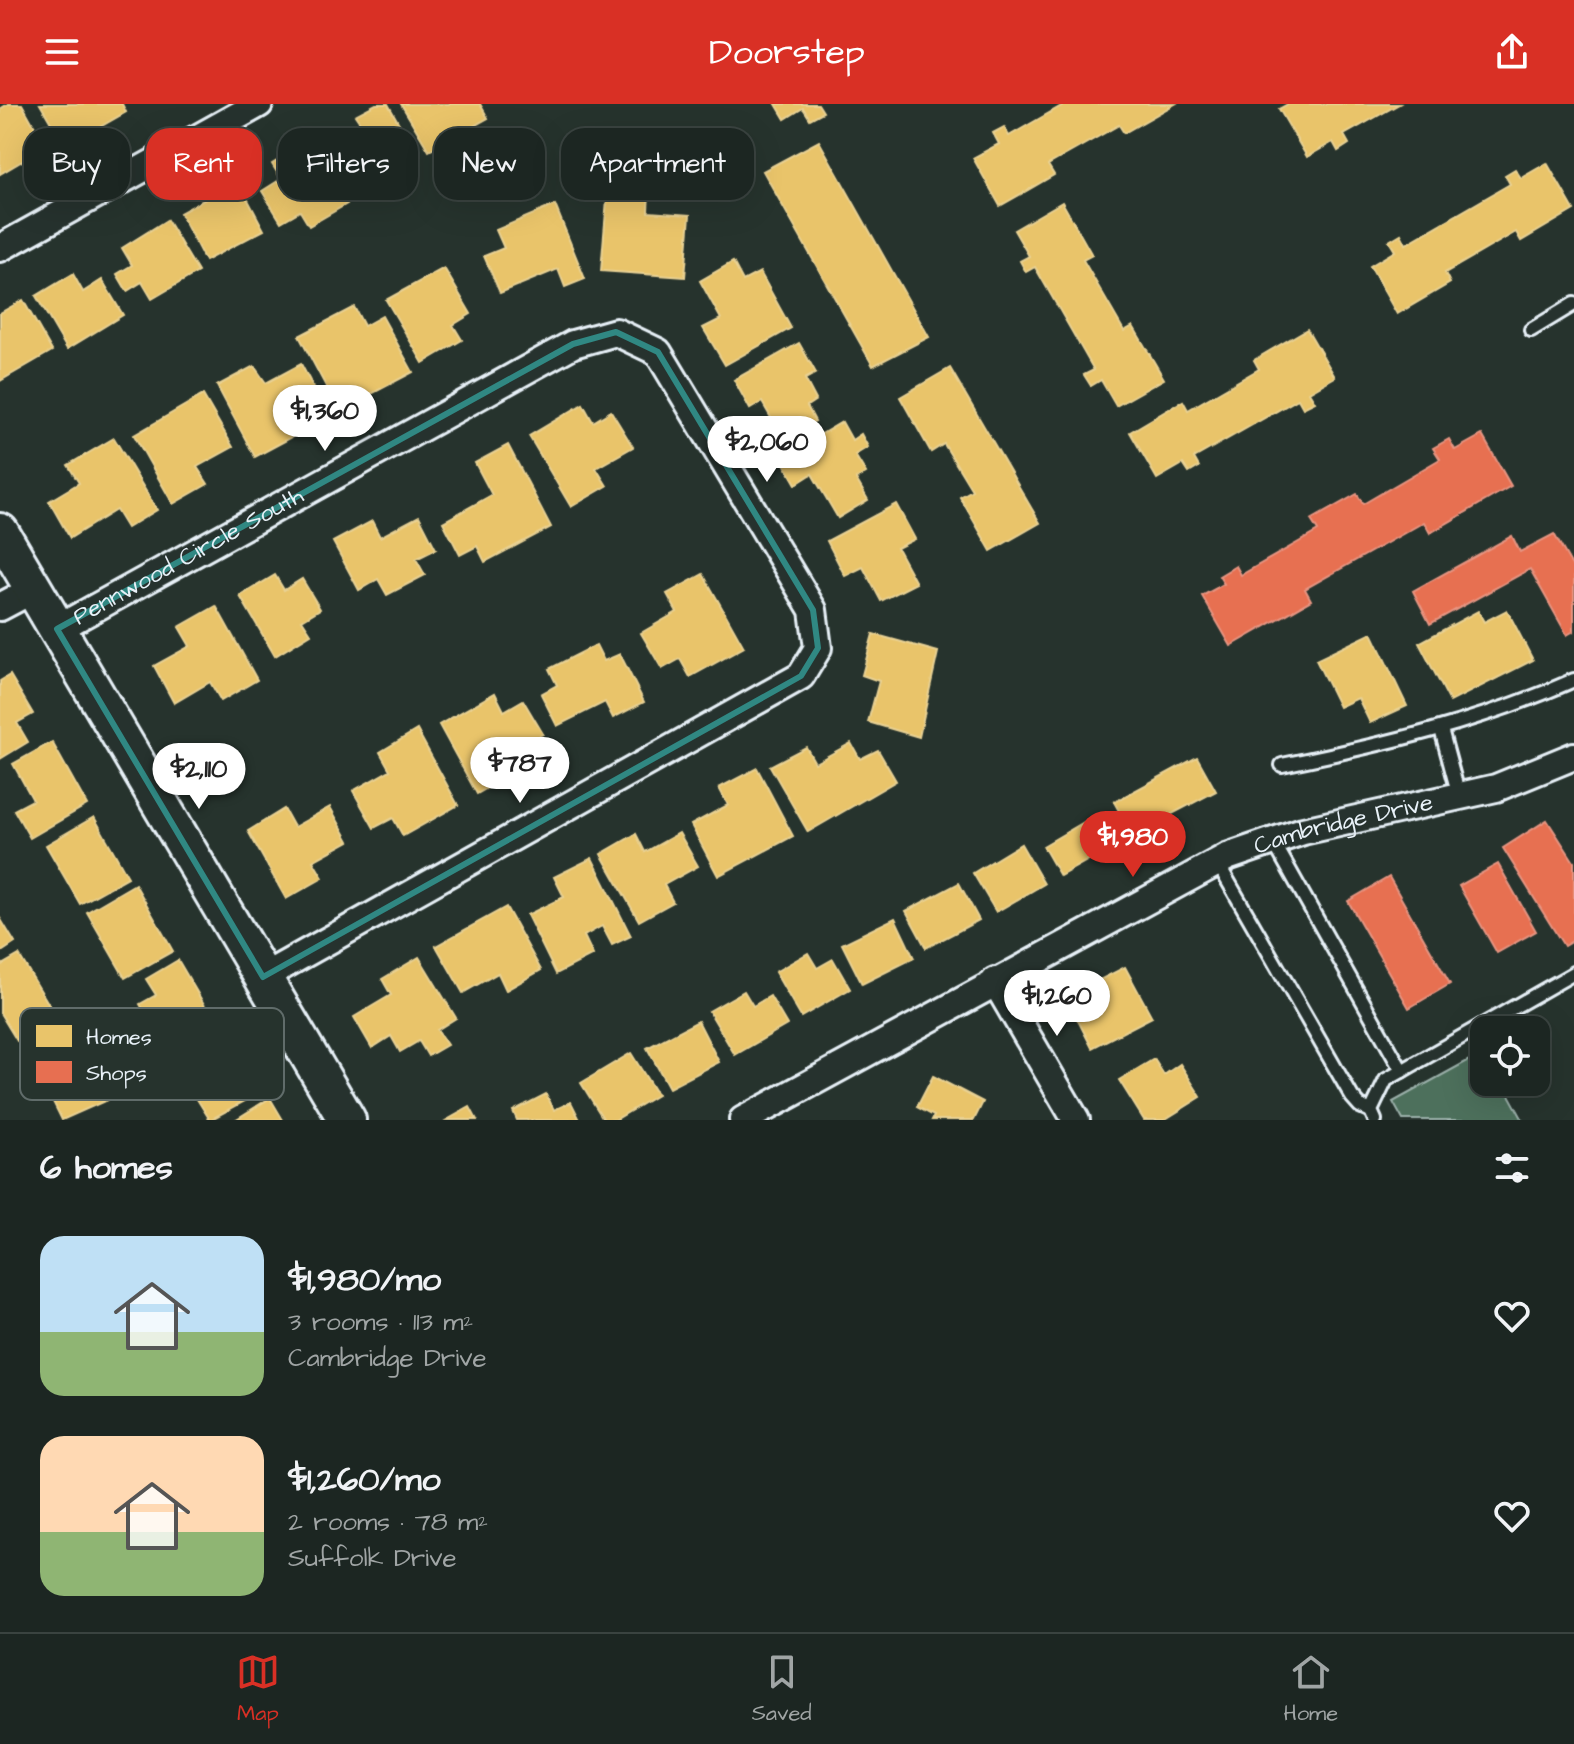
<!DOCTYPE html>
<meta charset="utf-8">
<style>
body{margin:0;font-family:"Architects Daughter",sans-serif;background:#252e2a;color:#f1f3f6;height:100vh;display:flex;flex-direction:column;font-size:30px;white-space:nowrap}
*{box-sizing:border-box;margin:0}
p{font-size:26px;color:#a0a5a5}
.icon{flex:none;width:44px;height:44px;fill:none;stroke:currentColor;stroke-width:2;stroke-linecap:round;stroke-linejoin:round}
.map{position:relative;height:1016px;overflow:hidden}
.sheet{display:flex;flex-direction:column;background:#1c2622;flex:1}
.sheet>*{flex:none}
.top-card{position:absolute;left:24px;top:24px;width:800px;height:72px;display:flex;gap:16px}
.controls{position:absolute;left:1470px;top:912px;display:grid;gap:16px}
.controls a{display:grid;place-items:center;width:80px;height:80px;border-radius:16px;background:#1c2622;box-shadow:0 8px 32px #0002,0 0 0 2px #3a4340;font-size:40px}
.price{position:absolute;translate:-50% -68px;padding:0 18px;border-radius:28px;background:#fff;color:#222;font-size:26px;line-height:52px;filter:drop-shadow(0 2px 4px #0008)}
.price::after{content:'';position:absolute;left:50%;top:48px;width:24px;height:18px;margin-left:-12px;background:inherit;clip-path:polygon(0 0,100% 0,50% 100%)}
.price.active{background:#d93025;color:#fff}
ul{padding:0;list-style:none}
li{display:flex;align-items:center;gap:24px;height:200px;padding:0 40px}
li span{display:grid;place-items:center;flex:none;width:224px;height:160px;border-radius:24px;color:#555}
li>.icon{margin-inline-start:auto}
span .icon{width:96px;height:96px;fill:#fffc;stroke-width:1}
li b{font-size:34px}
h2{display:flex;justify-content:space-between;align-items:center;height:96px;padding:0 40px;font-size:34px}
.pill{padding:0 28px;border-radius:24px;background:#1c2622;box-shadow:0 8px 32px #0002,0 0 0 2px #3a4340;font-size:28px;line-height:72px}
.pill.active{background:#d93025;color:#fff}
header{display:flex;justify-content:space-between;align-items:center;height:104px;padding:0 40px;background:#d93025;color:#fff;font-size:36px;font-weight:600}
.dock{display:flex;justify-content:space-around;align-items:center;height:112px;border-top:2px solid #3a4340;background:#1c2622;font-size:22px;color:#a0a5a5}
.dock a{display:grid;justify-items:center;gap:4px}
.dock .active{color:#d93025}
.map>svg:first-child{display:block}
.green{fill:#4e705b;stroke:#9bb0aa;stroke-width:2}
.homes{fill:#e9c46a;stroke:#e9d295;stroke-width:2}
.shops{fill:#e76f51;stroke:#e79683;stroke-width:2}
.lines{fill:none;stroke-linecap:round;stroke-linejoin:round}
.lane-casing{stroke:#e8f1f8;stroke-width:18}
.street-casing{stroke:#e8f1f8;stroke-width:32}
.secondary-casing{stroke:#e8f1f8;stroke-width:42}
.lane{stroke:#26332d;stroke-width:12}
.street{stroke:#26332d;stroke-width:26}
.secondary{stroke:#26332d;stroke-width:36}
.marked{fill:none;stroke:#308883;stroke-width:6;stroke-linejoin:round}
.labels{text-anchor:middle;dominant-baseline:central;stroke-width:8;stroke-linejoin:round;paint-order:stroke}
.street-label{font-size:24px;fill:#e8f1f8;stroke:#26332d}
.key{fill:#26332d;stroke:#606c6a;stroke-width:2}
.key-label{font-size:22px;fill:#e8f1f8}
</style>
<header><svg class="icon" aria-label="menu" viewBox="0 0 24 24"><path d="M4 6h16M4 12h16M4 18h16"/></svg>Doorstep<svg class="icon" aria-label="share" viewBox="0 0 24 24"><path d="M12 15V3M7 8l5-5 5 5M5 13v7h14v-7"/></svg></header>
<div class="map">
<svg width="1574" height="1016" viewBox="0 0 1574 1016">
<rect width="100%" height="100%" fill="#26332d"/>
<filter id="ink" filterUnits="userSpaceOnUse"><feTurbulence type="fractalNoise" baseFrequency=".0125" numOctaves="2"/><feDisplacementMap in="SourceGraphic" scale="16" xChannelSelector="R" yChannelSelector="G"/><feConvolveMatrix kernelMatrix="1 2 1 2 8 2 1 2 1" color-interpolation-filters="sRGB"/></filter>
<g filter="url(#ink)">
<path class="green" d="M 1484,948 L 1484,978 L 1502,978 L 1523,1016 L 1403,1016 L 1393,998 Z"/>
<g class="homes">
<path d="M 8,0 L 22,0 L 46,43 L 0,70 L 0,5 Z"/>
<path d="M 40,0 L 122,0 L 126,8 L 65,43 Z"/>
<path d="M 376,0 L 388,0 L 402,25 L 390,32 L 406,63 L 354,90 L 326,39 L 361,20 L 355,11 Z"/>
<path d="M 401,0 L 480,0 L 488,14 L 429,47 Z"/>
<path d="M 776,0 L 818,0 L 823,8 L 810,15 L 803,4 L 785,15 Z"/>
<path d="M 1065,0 L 1175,0 L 1124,29 L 1119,21 L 1048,61 L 1054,71 L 1000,102 L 973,54 L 999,40 L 993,29 L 1004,23 L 1009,32 Z"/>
<path d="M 1288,0 L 1399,0 L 1344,31 L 1349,40 L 1338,47 L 1333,38 L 1307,53 L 1279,5 Z"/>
<path d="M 310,37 L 347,100 L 309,122 L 300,107 L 281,118 L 262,87 L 281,75 L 272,60 Z"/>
<path d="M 819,37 L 929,233 L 873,262 L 763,67 Z"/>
<path d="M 1547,59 L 1574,106 L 1521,137 L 1516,128 L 1445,169 L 1450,179 L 1397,210 L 1370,162 L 1395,147 L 1389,137 L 1401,130 L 1406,140 L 1510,80 L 1505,71 L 1515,65 L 1521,74 Z"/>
<path d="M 238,77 L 264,126 L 205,157 L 180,109 Z"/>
<path d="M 608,83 L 649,86 L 648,108 L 690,111 L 685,173 L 601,167 Z"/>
<path d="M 1062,98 L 1092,151 L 1083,156 L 1124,227 L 1133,222 L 1164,275 L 1116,302 L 1101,276 L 1091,282 L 1084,271 L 1094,266 L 1035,163 L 1026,168 L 1020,157 L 1029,152 L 1014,126 Z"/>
<path d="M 555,101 L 585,175 L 565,183 L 558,165 L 500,189 L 484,152 L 504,144 L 496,126 Z"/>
<path d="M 167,116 L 198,168 L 152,195 L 142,178 L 127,187 L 117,170 L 132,161 L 122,144 Z"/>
<path d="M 733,158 L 743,177 L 760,168 L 791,224 L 725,261 L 703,224 L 721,215 L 700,177 Z"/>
<path d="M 444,164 L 471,210 L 453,221 L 462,236 L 423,259 L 386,196 Z"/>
<path d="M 73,170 L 83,188 L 102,176 L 123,211 L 67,245 L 36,192 Z"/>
<path d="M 23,196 L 52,247 L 0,277 L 0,209 Z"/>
<path d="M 354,203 L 364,222 L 382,212 L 413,268 L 339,307 L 299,232 Z"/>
<path d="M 1307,225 L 1335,273 L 1309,288 L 1315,298 L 1303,304 L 1298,295 L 1194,354 L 1199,363 L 1189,369 L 1183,360 L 1157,375 L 1130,328 L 1183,297 L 1188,306 L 1259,265 L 1254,256 Z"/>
<path d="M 799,239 L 816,269 L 805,275 L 816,296 L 807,302 L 815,317 L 783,335 L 762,298 L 750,305 L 734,276 Z"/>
<path d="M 301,260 L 320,296 L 283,316 L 292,333 L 255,353 L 217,282 L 254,262 L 266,279 Z"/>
<path d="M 950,264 L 1040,419 L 991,447 L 960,393 L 972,386 L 944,340 L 931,348 L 900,293 Z"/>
<path d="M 203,291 L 233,343 L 197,363 L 208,380 L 173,400 L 134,331 Z"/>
<path d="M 583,300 L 593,318 L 611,307 L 633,343 L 596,364 L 607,382 L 571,403 L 529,332 Z"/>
<path d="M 842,318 L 852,336 L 861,330 L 868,343 L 855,351 L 866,369 L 856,375 L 868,396 L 838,414 L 812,370 L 796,380 L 781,354 Z"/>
<path d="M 114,334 L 157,406 L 127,424 L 116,406 L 70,434 L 49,397 L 79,379 L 68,361 Z"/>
<path d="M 508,341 L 551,423 L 485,458 L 477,442 L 460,451 L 443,418 L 492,391 L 475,359 Z"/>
<path d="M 896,400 L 915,435 L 897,444 L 916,479 L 881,497 L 863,463 L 845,472 L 827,437 Z"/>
<path d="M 419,412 L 436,445 L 416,455 L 425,471 L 387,491 L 378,475 L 359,486 L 333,438 L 372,417 L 380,433 Z"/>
<path d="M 703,470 L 744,543 L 690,573 L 680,555 L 662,565 L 641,529 L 677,508 L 667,490 Z"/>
<path d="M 275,471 L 284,486 L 302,475 L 320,505 L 302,516 L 311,530 L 275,552 L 240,492 Z"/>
<path d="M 216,502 L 257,576 L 221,597 L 210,578 L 174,599 L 154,562 L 190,542 L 179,523 Z"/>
<path d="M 1507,506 L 1533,556 L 1450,598 L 1419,539 L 1478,507 L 1484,518 Z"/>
<path d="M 1372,529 L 1407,602 L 1370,619 L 1358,594 L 1339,603 L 1316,556 Z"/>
<path d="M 873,530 L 938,548 L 919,633 L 868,618 L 879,577 L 862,571 Z"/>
<path d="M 596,541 L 604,557 L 620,550 L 644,598 L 613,614 L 605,598 L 557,622 L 541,590 L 557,581 L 549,565 Z"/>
<path d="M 10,571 L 33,610 L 17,619 L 28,638 L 0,655 L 0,577 Z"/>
<path d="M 495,589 L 504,607 L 523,596 L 543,630 L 524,641 L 533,658 L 477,690 L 439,621 Z"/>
<path d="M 417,626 L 458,701 L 403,732 L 393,714 L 374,724 L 353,687 L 390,666 L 380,648 Z"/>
<path d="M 52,638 L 87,701 L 30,734 L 14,706 L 33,696 L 13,660 Z"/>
<path d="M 851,639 L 860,655 L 878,646 L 896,677 L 808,728 L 770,662 L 806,643 L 815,659 Z"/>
<path d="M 1197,653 L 1216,687 L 1132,731 L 1114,698 Z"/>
<path d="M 757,664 L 793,732 L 718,772 L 691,721 L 728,701 L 719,684 Z"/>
<path d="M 330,703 L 349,737 L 313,757 L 323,774 L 286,795 L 248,727 L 284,705 L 294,723 Z"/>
<path d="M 94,713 L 128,773 L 80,800 L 46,741 Z"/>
<path d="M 1091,714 L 1108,745 L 1060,772 L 1043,742 Z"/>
<path d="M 679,729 L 698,762 L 664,781 L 673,798 L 639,817 L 601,750 L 636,730 L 645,748 Z"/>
<path d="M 1021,740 L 1044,780 L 996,808 L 973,769 Z"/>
<path d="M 592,754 L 631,832 L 612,841 L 602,822 L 584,832 L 593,851 L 556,870 L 527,811 L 564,793 L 554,773 Z"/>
<path d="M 959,779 L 979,816 L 926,844 L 906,807 Z"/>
<path d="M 135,780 L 173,847 L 125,874 L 87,808 Z"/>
<path d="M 506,803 L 541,866 L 506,886 L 498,869 L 463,889 L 436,842 Z"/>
<path d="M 0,814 L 15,839 L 0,849 Z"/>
<path d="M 895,814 L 914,854 L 862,880 L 842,840 Z"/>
<path d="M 808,849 L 817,864 L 833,855 L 850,885 L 801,913 L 775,868 Z"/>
<path d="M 19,851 L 57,914 L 17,937 L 0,909 L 0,862 Z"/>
<path d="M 419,853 L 456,914 L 437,926 L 447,941 L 428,952 L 419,937 L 400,948 L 391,932 L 372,944 L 354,913 L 391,891 L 382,875 Z"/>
<path d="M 178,856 L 215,919 L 168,947 L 140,900 L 156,891 L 146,875 Z"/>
<path d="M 1125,863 L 1152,913 L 1092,944 L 1066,893 Z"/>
<path d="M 744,887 L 753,902 L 770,892 L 787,921 L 735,951 L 709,907 Z"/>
<path d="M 698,917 L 719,958 L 669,984 L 647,944 Z"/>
<path d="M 223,928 L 239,953 L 231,958 L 252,993 L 210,1016 L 174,958 Z"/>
<path d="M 88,932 L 116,992 L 62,1016 L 34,959 Z"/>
<path d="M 631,949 L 657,991 L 615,1016 L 604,1016 L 581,979 Z"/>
<path d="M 1154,955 L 1164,971 L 1180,960 L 1201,993 L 1164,1016 L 1144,1016 L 1119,976 Z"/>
<path d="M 933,972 L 983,998 L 974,1016 L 932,1016 L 934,1012 L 917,1003 Z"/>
<path d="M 546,990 L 554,1006 L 571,998 L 580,1016 L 517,1016 L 513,1007 Z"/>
<path d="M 270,994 L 283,1016 L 235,1016 Z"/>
<path d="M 470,1003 L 477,1016 L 447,1016 Z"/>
</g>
<g class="shops">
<path d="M 1482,331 L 1511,382 L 1430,429 L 1424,418 L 1305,485 L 1311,496 L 1231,542 L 1202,492 L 1224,480 L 1219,472 L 1236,462 L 1241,471 L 1318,427 L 1311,416 L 1357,390 L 1363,400 L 1440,355 L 1433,344 L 1449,335 L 1455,346 Z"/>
<path d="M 1554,430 L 1574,465 L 1574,527 L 1567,531 L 1530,465 L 1430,520 L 1413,487 L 1512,432 L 1520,448 Z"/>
<path d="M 1547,716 L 1574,758 L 1574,836 L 1564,842 L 1503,744 Z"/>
<path d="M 1498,760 L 1536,827 L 1497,849 L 1459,782 Z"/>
<path d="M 1389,773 L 1450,880 L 1409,904 L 1348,797 Z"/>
</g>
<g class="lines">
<g class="lane-casing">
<g id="lane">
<path d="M 1531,226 L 1574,200"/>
<path d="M 1441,625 L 1459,692"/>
<path d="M 1282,661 C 1382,641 1480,618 1574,576"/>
<path d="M 1273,737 L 1402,967"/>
<path d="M 1217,758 L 1352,993 L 1360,1002 L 1371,1007"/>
<path d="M 1375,1016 L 1371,1007 L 1386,976 L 1574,869"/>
</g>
</g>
<g class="street-casing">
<g id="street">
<path d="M 0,144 L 259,0"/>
<path d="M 0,503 L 34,485"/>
<path id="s1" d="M 57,525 L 573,240 L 616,228 L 658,248 L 813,506 L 818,544 L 801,572 L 263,873"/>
<path d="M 995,877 L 1076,1016"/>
<path id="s2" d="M 743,1016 L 1227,753 L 1303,727 L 1496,684 L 1574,652"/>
</g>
</g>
<g class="secondary-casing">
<path id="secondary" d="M 0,428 L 347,1016"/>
</g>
<use href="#lane" class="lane"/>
<use href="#street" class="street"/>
<use href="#secondary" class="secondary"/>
</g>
</g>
<path class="marked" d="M 616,228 L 658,248 L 813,506 L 818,544 L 801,572 L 263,873 L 57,525 L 573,240 Z"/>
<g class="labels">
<g class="street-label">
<text stroke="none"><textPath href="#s1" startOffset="150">Pennwood Circle South</textPath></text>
<text stroke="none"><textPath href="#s2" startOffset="672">Cambridge Drive</textPath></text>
</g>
</g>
<rect x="20" y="904" width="264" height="92" rx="12" class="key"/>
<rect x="36" y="921" width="36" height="22" fill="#e9c46a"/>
<rect x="36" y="957" width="36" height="22" fill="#e76f51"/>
<g class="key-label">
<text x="86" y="940">Homes</text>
<text x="86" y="976">Shops</text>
</g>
</svg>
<div class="controls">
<a><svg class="icon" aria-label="locate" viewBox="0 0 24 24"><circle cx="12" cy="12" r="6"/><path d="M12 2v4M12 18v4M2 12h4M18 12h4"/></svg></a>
</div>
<b class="price" style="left:325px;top:349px">$1,360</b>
<b class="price" style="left:767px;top:380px">$2,060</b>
<b class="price" style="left:520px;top:701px">$787</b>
<b class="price" style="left:199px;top:707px">$2,110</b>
<b class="price active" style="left:1133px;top:775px">$1,980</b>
<b class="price" style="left:1057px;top:934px">$1,260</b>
<div class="top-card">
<a class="pill">Buy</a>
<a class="pill active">Rent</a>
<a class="pill">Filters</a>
<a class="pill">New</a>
<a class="pill">Apartment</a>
</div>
</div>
<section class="sheet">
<h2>6 homes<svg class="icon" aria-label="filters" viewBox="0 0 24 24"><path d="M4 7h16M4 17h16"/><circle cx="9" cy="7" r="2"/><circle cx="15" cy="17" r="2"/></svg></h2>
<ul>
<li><span style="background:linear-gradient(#bfe0f5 60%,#8fb573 0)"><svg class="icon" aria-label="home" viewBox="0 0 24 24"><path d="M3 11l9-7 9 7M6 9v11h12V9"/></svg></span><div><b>$1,980/mo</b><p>3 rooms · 113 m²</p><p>Cambridge Drive</p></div><svg class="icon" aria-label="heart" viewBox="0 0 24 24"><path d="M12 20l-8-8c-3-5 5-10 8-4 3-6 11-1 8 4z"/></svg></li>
<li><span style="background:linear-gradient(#ffd9b3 60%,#8fb573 0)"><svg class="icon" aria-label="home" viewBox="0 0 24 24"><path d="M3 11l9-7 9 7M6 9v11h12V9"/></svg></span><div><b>$1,260/mo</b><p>2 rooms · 78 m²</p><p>Suffolk Drive</p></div><svg class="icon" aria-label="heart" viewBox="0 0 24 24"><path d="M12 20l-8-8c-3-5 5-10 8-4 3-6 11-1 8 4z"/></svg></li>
</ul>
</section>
<nav class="dock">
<a class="active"><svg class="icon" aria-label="map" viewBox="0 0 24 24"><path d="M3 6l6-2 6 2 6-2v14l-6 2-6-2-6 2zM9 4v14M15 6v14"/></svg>Map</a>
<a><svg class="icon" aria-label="saved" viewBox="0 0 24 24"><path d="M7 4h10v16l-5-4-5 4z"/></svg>Saved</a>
<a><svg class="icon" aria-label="home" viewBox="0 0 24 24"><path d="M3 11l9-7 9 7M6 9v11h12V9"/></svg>Home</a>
</nav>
